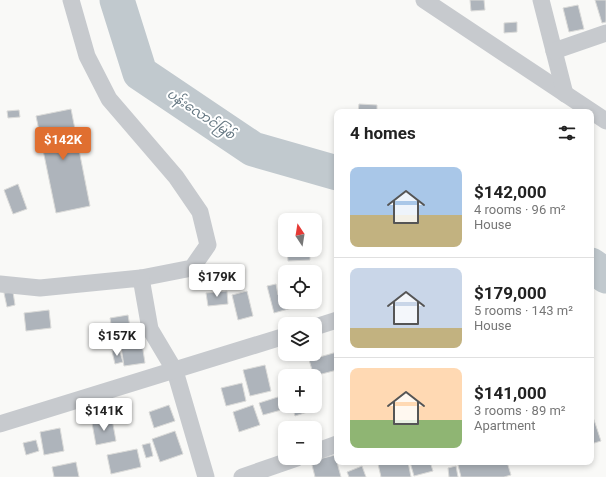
<!DOCTYPE html>
<meta charset="utf-8">
<style>
body{margin:0;font-family:Roboto,"Noto Sans Myanmar",sans-serif;background:#f6f6f6;color:#222;height:100vh;display:flex;flex-direction:column;font-size:15px;white-space:nowrap}
*{box-sizing:border-box;margin:0}
p{font-size:13px;color:#767676}
.icon{flex:none;width:22px;height:22px;fill:none;stroke:currentColor;stroke-width:2;stroke-linecap:round;stroke-linejoin:round}
.map{position:relative;flex:1;overflow:hidden}
.sheet{position:absolute;left:334px;top:109px;width:260px;height:356px;display:flex;flex-direction:column;background:#fff;border-radius:8px;box-shadow:0 2px 6px #0003}
.sheet>*{flex:none}
.needle{width:26px;rotate:348deg}
.fabs{position:absolute;left:278px;top:213px;display:grid;gap:8px}
.fabs a{display:grid;place-items:center;width:44px;height:44px;border-radius:8px;background:#fff;box-shadow:0 2px 6px #0003;font-size:20px}
.price{position:absolute;translate:-50% -34px;padding:0 9px;border-radius:4px;background:#fff;color:#222;font-size:13px;line-height:26px;filter:drop-shadow(0 1px 2px #0008)}
.price::after{content:'';position:absolute;left:50%;top:24px;width:12px;height:9px;margin-left:-6px;background:inherit;clip-path:polygon(0 0,100% 0,50% 100%)}
.price.active{background:#e06f30;color:#fff}
ul{padding:0;list-style:none}
li{display:flex;align-items:center;gap:12px;height:100px;padding:0 16px}
li+li{border-top:1px solid #e0e0e0}
li span{display:grid;place-items:center;flex:none;width:112px;height:80px;border-radius:8px;color:#555}
li>.icon{margin-inline-start:auto}
span .icon{width:48px;height:48px;fill:#fffc;stroke-width:1}
li b{font-size:17px}
h2{display:flex;justify-content:space-between;align-items:center;height:48px;padding:0 16px;font-size:17px}
.map>svg:first-child{display:block}
.lines{fill:none;stroke-linecap:round;stroke-linejoin:round}
.river{stroke:#c1c9ce;stroke-width:35}
.building{fill:#aeb4bb;stroke:#dbdbd9}
.street{stroke:#c7cace;stroke-width:17}
.labels{text-anchor:middle;dominant-baseline:central;stroke-width:4;stroke-linejoin:round;paint-order:stroke}
.water-label{font-size:13px;font-style:italic;fill:#657782;stroke:#fff}
</style>
<div class="map">
<svg width="606" height="477" viewBox="0 0 606 477">
<rect width="100%" height="100%" fill="#f9f9f7"/>
<g class="lines">
<g class="river">
<path d="M 117,0 L 140,73 L 253,149 L 337,173"/>
<path d="M 591,265 L 606,276"/>
</g>
</g>
<g class="building">
<path d="M 470,0 L 484,0 L 485,10 L 471,11 Z"/>
<path d="M 595,0 L 606,0 L 606,22 L 602,23 Z"/>
<path d="M 578,5 L 584,29 L 569,32 L 563,8 Z"/>
<path d="M 517,22 L 517,32 L 504,33 L 504,23 Z"/>
<path d="M 359,104 L 377,105 L 377,112 L 358,112 Z"/>
<path d="M 71,109 L 90,206 L 56,213 L 36,116 Z"/>
<path d="M 19,110 L 20,117 L 8,118 L 7,111 Z"/>
<path d="M 18,184 L 27,209 L 13,214 L 4,190 Z"/>
<path d="M 287,250 L 310,250 L 310,260 L 288,261 Z"/>
<path d="M 276,284 L 278,295 L 285,293 L 285,302 L 291,302 L 292,308 L 274,313 L 267,286 Z"/>
<path d="M 227,291 L 228,304 L 208,306 L 206,293 Z"/>
<path d="M 247,291 L 253,316 L 238,320 L 232,295 Z"/>
<path d="M 13,292 L 15,305 L 7,307 L 4,293 Z"/>
<path d="M 49,310 L 51,328 L 26,331 L 24,313 Z"/>
<path d="M 128,315 L 130,327 L 112,330 L 110,318 Z"/>
<path d="M 141,337 L 145,363 L 124,366 L 120,340 Z"/>
<path d="M 119,349 L 123,362 L 115,364 L 112,351 Z"/>
<path d="M 337,352 L 337,370 L 314,376 L 309,360 Z"/>
<path d="M 265,365 L 271,391 L 250,396 L 243,370 Z"/>
<path d="M 242,383 L 246,401 L 226,406 L 221,388 Z"/>
<path d="M 281,396 L 285,409 L 263,415 L 259,403 Z"/>
<path d="M 315,401 L 317,409 L 295,416 L 292,406 L 315,406 Z"/>
<path d="M 169,405 L 175,421 L 154,428 L 149,412 Z"/>
<path d="M 253,405 L 260,425 L 239,432 L 233,412 Z"/>
<path d="M 591,411 L 601,441 L 591,444 Z"/>
<path d="M 112,419 L 116,441 L 96,445 L 92,423 Z"/>
<path d="M 60,428 L 64,451 L 44,455 L 40,432 Z"/>
<path d="M 175,431 L 183,454 L 160,462 L 152,439 Z"/>
<path d="M 36,440 L 39,451 L 26,455 L 23,443 Z"/>
<path d="M 150,443 L 153,456 L 146,458 L 142,445 Z"/>
<path d="M 137,449 L 141,467 L 111,474 L 107,455 Z"/>
<path d="M 335,455 L 341,477 L 315,477 L 311,461 Z"/>
<path d="M 76,462 L 79,477 L 54,477 L 52,467 Z"/>
<path d="M 387,462 L 408,462 L 411,477 L 381,477 L 378,464 Z"/>
<path d="M 410,462 L 430,462 L 433,471 L 414,476 Z"/>
<path d="M 470,462 L 507,462 L 511,475 L 504,477 L 461,477 L 458,465 Z"/>
<path d="M 362,466 L 366,477 L 349,477 L 347,472 Z"/>
<path d="M 456,466 L 458,477 L 449,477 L 448,468 Z"/>
</g>
<g class="lines">
<g class="street">
<path d="M 71,0 L 87,56 L 109,99 L 176,177 L 200,212 L 208,245 L 192,268 L 141,278"/>
<path d="M 424,0 L 606,121"/>
<path d="M 541,0 L 565,94"/>
<path d="M 554,51 L 606,33"/>
<path d="M 0,284 L 40,288 L 141,278 L 150,329 L 175,371 L 206,477"/>
<path d="M 315,327 L 337,320"/>
<path d="M 0,424 L 285,336"/>
<path d="M 315,452 L 337,444"/>
<path d="M 242,477 L 297,458"/>
</g>
</g>
<g class="labels">
<g class="water-label">
<text transform="translate(201 114) rotate(34)">ပန်းလောင်မြစ်</text>
</g>
</g>
</svg>
<div class="fabs">
<a><svg class="needle" viewBox="-14 -14 28 28"><path d="M0-13l5 13h-10z" fill="#e53935"/><path d="M0 13l5-13h-10z" fill="#767676"/></svg></a>
<a><svg class="icon" aria-label="locate" viewBox="0 0 24 24"><circle cx="12" cy="12" r="6"/><path d="M12 2v4M12 18v4M2 12h4M18 12h4"/></svg></a>
<a><svg class="icon" aria-label="layers" viewBox="0 0 24 24"><path d="M12 4l9 5-9 5-9-5zM3 14l9 5 9-5"/></svg></a>
<a>+</a>
<a>−</a>
</div>
<b class="price active" style="left:63px;top:161px">$142K</b>
<b class="price" style="left:217px;top:298px">$179K</b>
<b class="price" style="left:117px;top:357px">$157K</b>
<b class="price" style="left:104px;top:432px">$141K</b>
<section class="sheet">
<h2>4 homes<svg class="icon" aria-label="filters" viewBox="0 0 24 24"><path d="M4 7h16M4 17h16"/><circle cx="9" cy="7" r="2"/><circle cx="15" cy="17" r="2"/></svg></h2>
<ul>
<li><span style="background:linear-gradient(#a9c7e8 60%,#c2b280 0)"><svg class="icon" aria-label="home" viewBox="0 0 24 24"><path d="M3 11l9-7 9 7M6 9v11h12V9"/></svg></span><div><b>$142,000</b><p>4 rooms · 96 m²</p><p>House</p></div></li>
<li><span style="background:linear-gradient(#c9d6e8 75%,#c2b280 0)"><svg class="icon" aria-label="home" viewBox="0 0 24 24"><path d="M3 11l9-7 9 7M6 9v11h12V9"/></svg></span><div><b>$179,000</b><p>5 rooms · 143 m²</p><p>House</p></div></li>
<li><span style="background:linear-gradient(#ffd9b3 65%,#8fb573 0)"><svg class="icon" aria-label="home" viewBox="0 0 24 24"><path d="M3 11l9-7 9 7M6 9v11h12V9"/></svg></span><div><b>$141,000</b><p>3 rooms · 89 m²</p><p>Apartment</p></div></li>
</ul>
</section>
</div>
